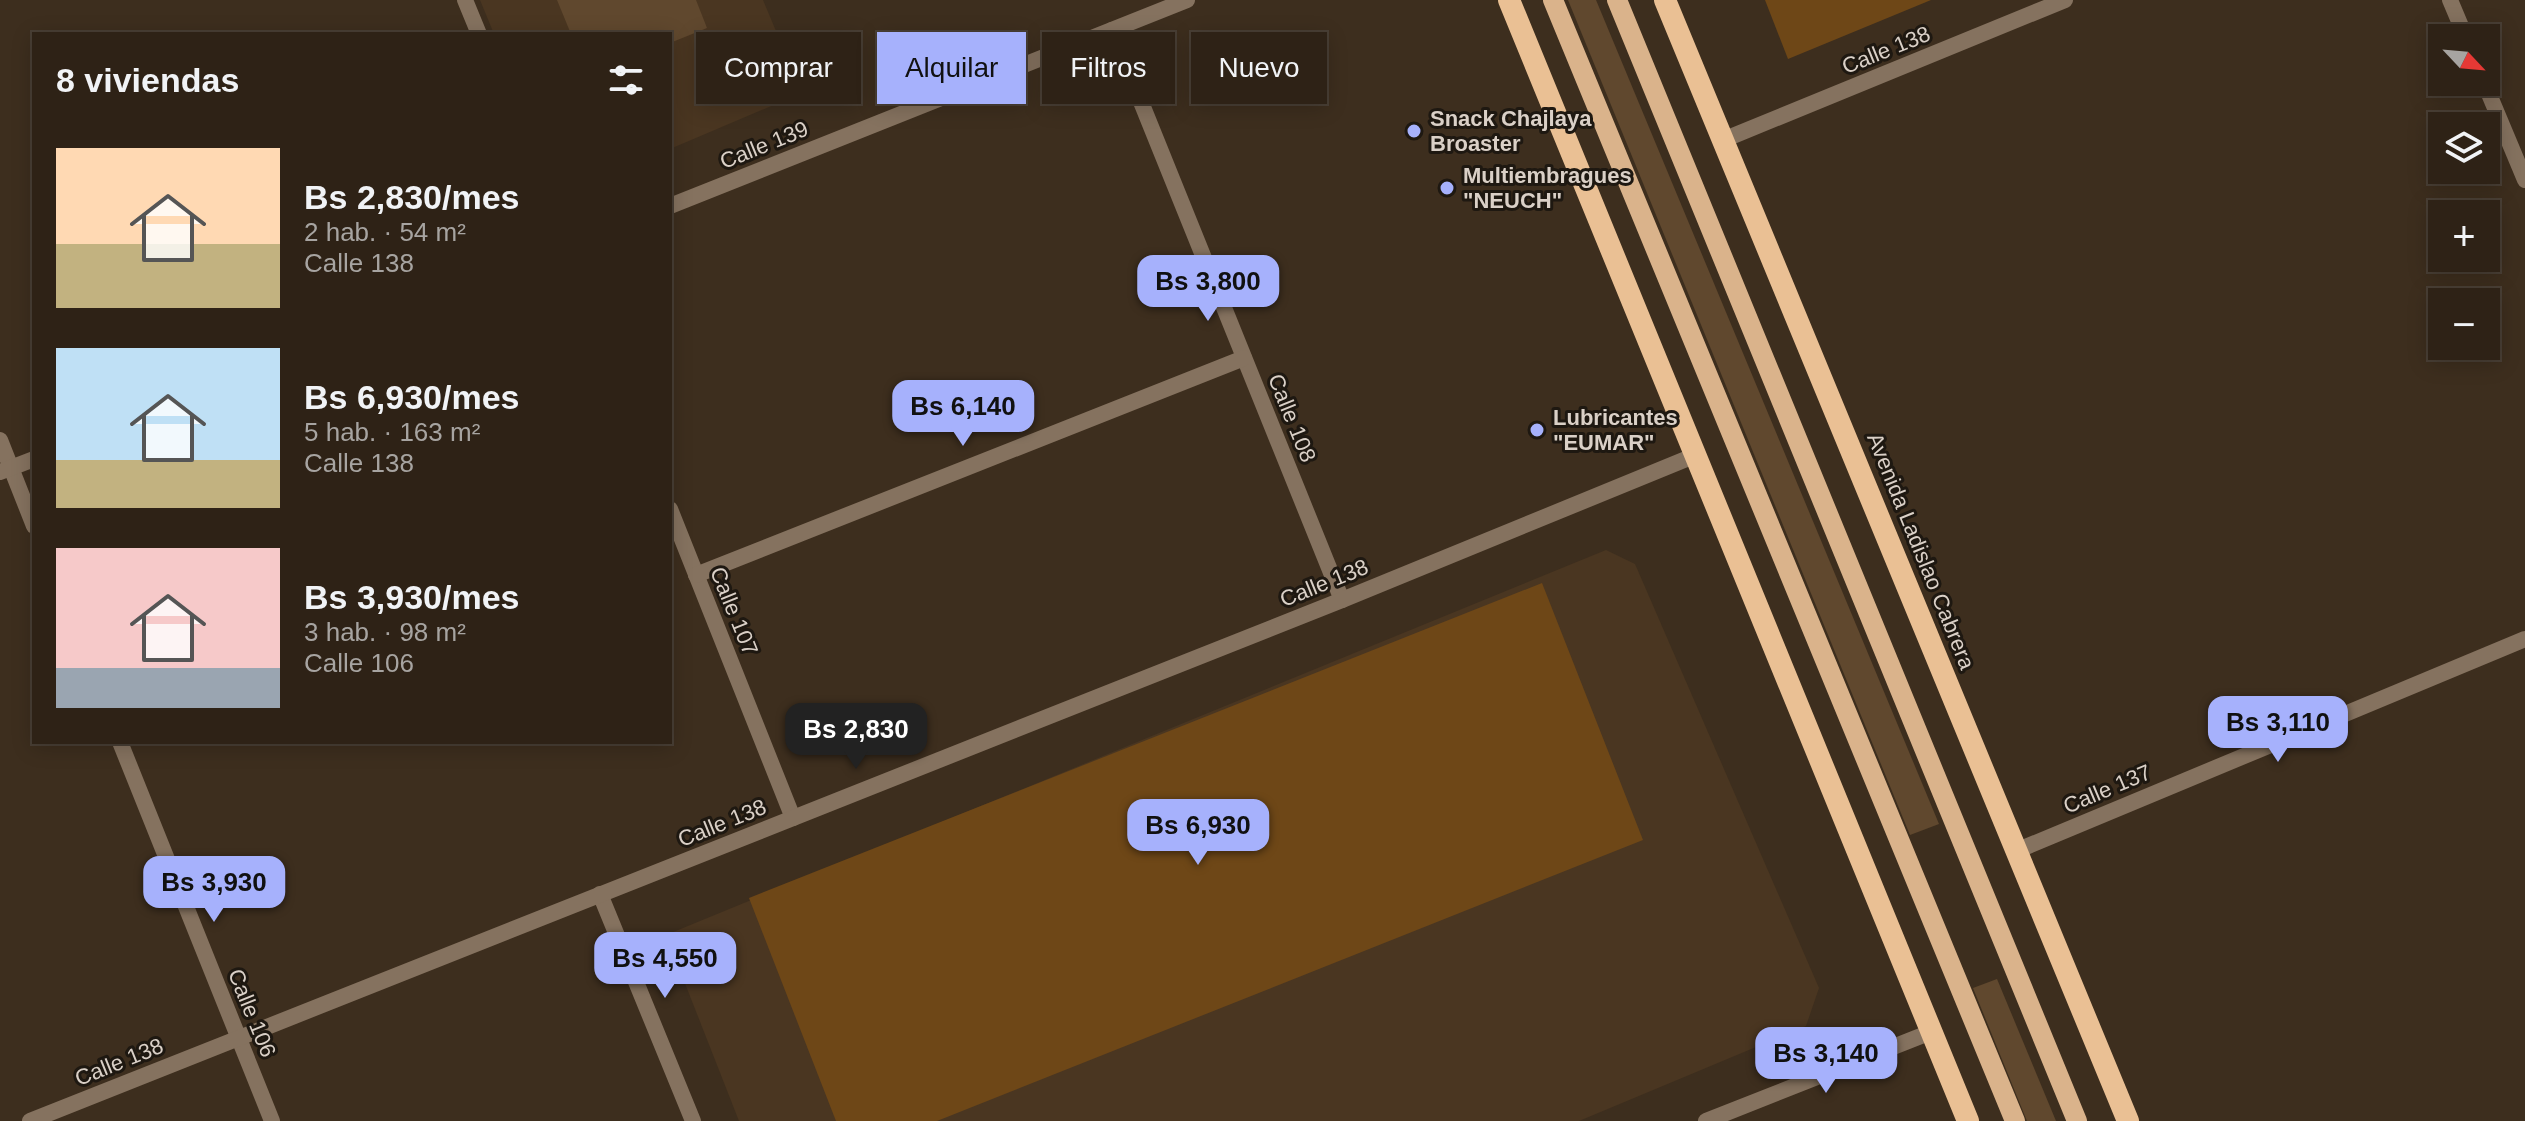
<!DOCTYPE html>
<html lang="es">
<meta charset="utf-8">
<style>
body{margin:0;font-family:Helvetica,sans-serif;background:#362a1f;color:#f1f3f6;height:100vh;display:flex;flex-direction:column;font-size:30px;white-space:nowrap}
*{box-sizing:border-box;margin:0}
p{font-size:26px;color:#a7a4a1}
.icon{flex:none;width:44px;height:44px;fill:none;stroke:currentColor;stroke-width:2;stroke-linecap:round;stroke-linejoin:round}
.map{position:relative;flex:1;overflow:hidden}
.panel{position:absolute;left:32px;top:32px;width:640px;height:712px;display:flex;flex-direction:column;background:#2e2216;border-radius:0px;box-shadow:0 4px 20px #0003,0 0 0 2px #493f35}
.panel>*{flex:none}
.banner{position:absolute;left:696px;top:32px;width:760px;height:72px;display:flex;gap:16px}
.needle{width:52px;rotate:116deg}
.fabs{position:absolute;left:2428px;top:24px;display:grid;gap:16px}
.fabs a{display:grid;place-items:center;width:72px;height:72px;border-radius:0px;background:#2e2216;box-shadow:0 4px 20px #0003,0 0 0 2px #493f35;font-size:40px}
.price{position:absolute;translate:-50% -68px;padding:0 18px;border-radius:16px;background:#a6b1fc;color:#111;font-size:26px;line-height:52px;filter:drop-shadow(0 2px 4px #0008)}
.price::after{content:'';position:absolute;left:50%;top:48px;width:24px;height:18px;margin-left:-12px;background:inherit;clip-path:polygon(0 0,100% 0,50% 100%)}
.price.active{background:#222;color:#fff}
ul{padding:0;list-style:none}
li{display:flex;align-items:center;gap:24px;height:200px;padding:0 24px}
li span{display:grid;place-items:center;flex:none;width:224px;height:160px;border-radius:0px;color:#555}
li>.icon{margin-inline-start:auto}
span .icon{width:96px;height:96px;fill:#fffc;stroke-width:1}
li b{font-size:34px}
h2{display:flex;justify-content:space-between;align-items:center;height:96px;padding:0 24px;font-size:34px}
.tag{padding:0 28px;border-radius:0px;background:#2e2216;box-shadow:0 4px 20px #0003,0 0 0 2px #493f35;font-size:28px;line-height:72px}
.tag.active{background:#a6b1fc;color:#111}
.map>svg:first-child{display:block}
.built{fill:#4a3621}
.green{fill:#60482e}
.building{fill:#6e4717}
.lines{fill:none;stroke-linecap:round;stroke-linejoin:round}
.minor{stroke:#85725f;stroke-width:16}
.primary{stroke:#dab38b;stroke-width:20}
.trunk{stroke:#eac094;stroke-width:22}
.poi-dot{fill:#a6b1fc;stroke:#1e1811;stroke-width:3}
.labels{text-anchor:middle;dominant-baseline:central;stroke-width:6;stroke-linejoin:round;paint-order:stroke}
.street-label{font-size:22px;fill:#dad0c7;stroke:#1e1811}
.poi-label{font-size:22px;font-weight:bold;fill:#dad0c7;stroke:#1e1811;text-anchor:start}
</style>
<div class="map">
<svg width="2525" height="1121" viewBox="0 0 2525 1121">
<rect width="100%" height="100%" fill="#3d2e1e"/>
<g class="built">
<path d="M 480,0 L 763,0 L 802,93 L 670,149 L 670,34 L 494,34 Z"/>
<path d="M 1606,550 L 1635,564 L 1819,988 L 1806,1026 L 1579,1121 L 739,1121 L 666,935 Z"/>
</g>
<g class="green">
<path d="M 557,0 L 696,0 L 707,28 L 670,43 L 670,34 L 571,34 Z"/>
<path d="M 1568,0 L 1596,0 L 1939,824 L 1910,835 Z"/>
<path d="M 1997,979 L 2056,1121 L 2027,1121 L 1973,988 Z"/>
</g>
<g class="building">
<path d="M 1765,0 L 1931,0 L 1788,59 Z"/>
<path d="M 1542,583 L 1643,840 L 937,1121 L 836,1121 L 749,898 Z"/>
</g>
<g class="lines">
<g class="minor">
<path d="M 465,0 L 479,34"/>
<path d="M 2450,0 L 2466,38"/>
<path d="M 1112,30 L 1342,600"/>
<path d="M 2484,82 L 2525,180"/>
<path d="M 1723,140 L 2065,0"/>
<path d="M 670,206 L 1187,0"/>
<path d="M 0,440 L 34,526"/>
<path d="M 0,472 L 34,459"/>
<path d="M 670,509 L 793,818"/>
<path d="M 696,575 L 1244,358"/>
<path d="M 120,742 L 272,1121"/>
<path d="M 2016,851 L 2525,639"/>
<path d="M 600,894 L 693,1121"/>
<path d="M 30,1121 L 1342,600 L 1696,455"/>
<path d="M 1706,1121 L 1931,1032"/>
</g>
<g class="primary">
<path d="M 1553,0 L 2015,1121"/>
<path d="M 1617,0 L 2077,1121"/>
</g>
<g class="trunk">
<path d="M 1509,0 L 1968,1121"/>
<path d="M 1665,0 L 2128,1121"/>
</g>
</g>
<g class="poi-dot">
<circle cx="1414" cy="131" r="8"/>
<circle cx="1447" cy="188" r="8"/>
<circle cx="1537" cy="430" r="8"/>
</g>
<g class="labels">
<g class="street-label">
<text transform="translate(1886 50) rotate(-22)">Calle 138</text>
<text transform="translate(764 145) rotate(-22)">Calle 139</text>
<text transform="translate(1292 418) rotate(68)">Calle 108</text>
<text transform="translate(1921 551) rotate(68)">Avenida Ladislao Cabrera</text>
<text transform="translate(1324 583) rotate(-22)">Calle 138</text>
<text transform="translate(734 611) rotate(68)">Calle 107</text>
<text transform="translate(2107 789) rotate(-23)">Calle 137</text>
<text transform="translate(722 823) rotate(-22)">Calle 138</text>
<text transform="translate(252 1013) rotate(68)">Calle 106</text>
<text transform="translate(119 1062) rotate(-22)">Calle 138</text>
</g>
<g class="poi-label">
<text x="1430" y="118">Snack Chajlaya<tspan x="1430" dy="25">Broaster</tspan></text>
<text x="1463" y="175">Multiembragues<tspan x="1463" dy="25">"NEUCH"</tspan></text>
<text x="1553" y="417">Lubricantes<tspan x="1553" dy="25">"EUMAR"</tspan></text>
</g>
</g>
</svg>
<div class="fabs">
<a><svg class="needle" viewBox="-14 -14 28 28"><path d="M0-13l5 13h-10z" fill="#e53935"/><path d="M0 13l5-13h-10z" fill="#a7a4a1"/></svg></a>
<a><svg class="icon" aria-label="layers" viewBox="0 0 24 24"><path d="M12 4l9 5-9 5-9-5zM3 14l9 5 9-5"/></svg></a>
<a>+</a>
<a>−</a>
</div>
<b class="price" style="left:1208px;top:323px">Bs 3,800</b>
<b class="price" style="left:963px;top:448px">Bs 6,140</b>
<b class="price" style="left:2278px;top:764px">Bs 3,110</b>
<b class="price active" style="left:856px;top:771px">Bs 2,830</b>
<b class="price" style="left:1198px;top:867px">Bs 6,930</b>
<b class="price" style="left:214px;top:924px">Bs 3,930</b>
<b class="price" style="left:665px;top:1000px">Bs 4,550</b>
<b class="price" style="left:1826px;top:1095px">Bs 3,140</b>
<div class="banner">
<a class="tag">Comprar</a>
<a class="tag active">Alquilar</a>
<a class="tag">Filtros</a>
<a class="tag">Nuevo</a>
</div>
<section class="panel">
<h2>8 viviendas<svg class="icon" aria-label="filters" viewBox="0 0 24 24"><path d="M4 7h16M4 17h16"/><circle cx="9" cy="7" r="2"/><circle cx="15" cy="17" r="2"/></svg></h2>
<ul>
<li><span style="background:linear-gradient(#ffd9b3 60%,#c2b280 0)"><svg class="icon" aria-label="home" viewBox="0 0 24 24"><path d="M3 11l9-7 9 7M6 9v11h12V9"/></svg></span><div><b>Bs 2,830/mes</b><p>2 hab. · 54 m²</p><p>Calle 138</p></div></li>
<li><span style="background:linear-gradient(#bfe0f5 70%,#c2b280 0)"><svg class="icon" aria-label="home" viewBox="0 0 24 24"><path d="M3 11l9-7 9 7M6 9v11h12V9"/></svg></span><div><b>Bs 6,930/mes</b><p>5 hab. · 163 m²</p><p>Calle 138</p></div></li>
<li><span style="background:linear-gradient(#f6c9c9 75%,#9aa5b1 0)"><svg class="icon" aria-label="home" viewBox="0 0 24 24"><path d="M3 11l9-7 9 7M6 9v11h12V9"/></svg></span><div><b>Bs 3,930/mes</b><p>3 hab. · 98 m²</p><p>Calle 106</p></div></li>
</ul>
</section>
</div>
